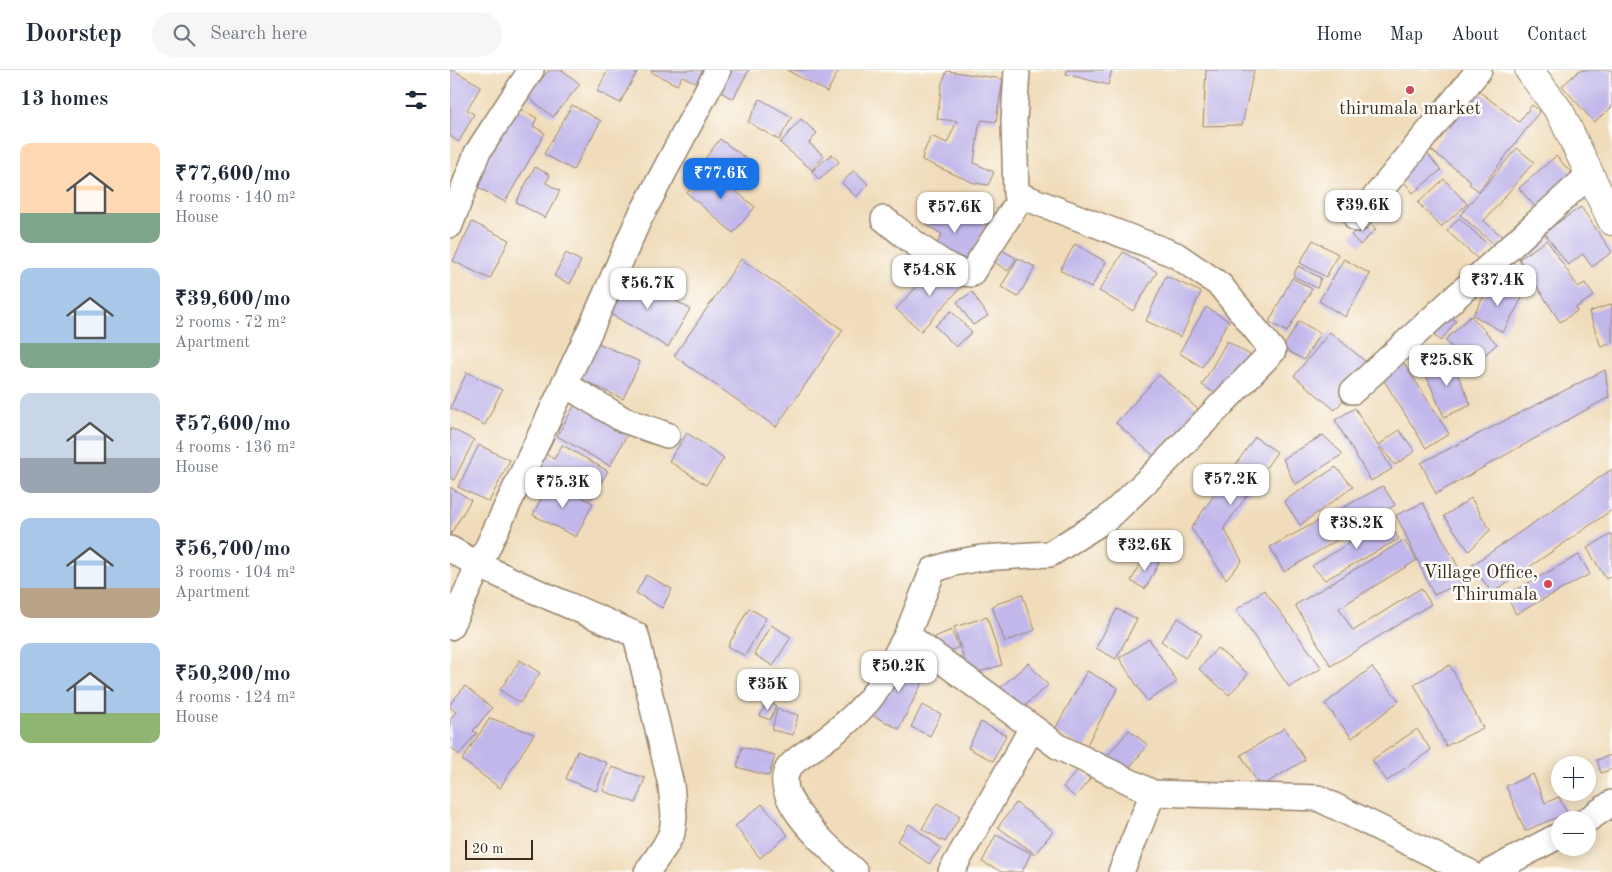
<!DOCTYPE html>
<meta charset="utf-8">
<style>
body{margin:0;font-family:"Old Standard TT",serif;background:#f6f6f7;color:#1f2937;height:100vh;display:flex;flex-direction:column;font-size:19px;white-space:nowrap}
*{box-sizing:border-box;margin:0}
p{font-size:16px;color:#747a83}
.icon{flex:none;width:28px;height:28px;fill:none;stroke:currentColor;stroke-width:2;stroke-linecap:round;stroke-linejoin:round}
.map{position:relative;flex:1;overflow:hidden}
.details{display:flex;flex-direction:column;background:#fff;width:450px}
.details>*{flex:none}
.controls{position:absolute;left:1101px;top:686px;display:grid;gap:10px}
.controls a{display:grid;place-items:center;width:45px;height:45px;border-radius:50%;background:#fff;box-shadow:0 2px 12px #0003;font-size:25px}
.scale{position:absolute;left:15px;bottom:12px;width:68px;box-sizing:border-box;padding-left:5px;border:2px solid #3b2a1e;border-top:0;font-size:14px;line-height:18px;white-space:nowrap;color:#3b2a1e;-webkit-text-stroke:4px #fdfcf7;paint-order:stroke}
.price{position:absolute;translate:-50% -42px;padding:0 11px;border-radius:10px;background:#fff;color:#222;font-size:16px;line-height:32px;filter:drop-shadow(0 1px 2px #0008)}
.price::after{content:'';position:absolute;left:50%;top:30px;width:15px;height:11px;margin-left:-8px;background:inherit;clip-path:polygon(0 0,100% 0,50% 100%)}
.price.selected{background:#1a73e8;color:#fff}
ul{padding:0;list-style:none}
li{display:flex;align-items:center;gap:15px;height:125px;padding:0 20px}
li span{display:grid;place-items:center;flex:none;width:140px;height:100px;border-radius:10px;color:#555}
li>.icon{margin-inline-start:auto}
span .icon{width:60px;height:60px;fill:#fffc;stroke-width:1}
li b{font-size:21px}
h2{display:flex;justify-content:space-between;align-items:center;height:60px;padding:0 20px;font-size:21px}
header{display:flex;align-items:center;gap:30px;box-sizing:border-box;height:70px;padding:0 25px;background:#fff;border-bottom:1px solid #e0e1e3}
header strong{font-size:24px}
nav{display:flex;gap:28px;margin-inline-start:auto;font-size:18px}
.search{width:350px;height:45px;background:#f6f6f7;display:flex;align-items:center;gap:12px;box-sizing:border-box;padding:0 18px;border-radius:28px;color:#747a83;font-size:19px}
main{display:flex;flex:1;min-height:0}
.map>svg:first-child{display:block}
.building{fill:#c1b7eb}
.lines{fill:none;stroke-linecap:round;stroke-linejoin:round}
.minor-casing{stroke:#96836c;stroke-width:28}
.secondary-casing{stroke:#96836c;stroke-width:30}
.minor{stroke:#fff;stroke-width:25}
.secondary{stroke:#fff;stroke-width:28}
.poi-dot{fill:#d1495b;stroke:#fdfcf7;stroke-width:2}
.labels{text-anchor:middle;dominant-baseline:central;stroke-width:5;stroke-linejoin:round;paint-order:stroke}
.poi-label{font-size:19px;fill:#3b2a1e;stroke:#fdfcf7}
</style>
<header>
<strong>Doorstep</strong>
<div class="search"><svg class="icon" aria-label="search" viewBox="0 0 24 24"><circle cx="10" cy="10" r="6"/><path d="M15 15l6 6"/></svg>Search here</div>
<nav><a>Home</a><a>Map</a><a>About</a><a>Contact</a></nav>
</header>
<main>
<section class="details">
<h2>13 homes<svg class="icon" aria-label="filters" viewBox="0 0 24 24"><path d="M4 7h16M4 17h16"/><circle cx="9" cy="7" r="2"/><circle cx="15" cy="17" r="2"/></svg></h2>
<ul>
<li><span style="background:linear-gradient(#ffd9b3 70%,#7fa58c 0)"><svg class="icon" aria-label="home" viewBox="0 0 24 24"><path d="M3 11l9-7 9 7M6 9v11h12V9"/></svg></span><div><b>₹77,600/mo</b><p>4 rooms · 140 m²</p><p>House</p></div></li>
<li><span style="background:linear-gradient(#a9c7e8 75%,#7fa58c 0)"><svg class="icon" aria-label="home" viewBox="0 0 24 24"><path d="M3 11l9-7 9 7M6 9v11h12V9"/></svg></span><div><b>₹39,600/mo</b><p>2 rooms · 72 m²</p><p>Apartment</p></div></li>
<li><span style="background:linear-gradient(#c9d6e8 65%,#9aa5b1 0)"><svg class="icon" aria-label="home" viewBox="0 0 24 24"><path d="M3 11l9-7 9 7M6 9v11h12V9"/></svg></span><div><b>₹57,600/mo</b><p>4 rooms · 136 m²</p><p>House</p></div></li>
<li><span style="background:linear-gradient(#a9c7e8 70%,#b9a48a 0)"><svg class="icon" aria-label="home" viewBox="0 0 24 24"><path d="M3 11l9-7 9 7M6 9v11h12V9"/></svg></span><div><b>₹56,700/mo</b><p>3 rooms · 104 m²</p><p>Apartment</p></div></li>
<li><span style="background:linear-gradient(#a9c7e8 70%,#8fb573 0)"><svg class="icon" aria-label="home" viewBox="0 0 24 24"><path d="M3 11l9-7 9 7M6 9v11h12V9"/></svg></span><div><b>₹50,200/mo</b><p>4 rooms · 124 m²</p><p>House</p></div></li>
</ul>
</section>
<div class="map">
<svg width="1162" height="802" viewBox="0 0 1162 802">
<rect width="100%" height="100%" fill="#fdfcf7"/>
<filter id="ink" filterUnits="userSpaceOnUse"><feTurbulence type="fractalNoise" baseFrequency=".02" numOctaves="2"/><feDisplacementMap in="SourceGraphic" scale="10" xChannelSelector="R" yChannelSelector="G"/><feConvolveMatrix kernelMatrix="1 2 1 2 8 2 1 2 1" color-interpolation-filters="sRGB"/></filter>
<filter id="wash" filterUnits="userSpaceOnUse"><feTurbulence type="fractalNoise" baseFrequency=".0096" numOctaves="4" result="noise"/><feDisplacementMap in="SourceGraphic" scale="20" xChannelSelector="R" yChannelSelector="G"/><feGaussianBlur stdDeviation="1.12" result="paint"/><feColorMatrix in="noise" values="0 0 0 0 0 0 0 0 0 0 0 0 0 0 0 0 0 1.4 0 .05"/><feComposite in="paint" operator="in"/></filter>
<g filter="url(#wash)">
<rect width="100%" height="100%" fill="#f0dcba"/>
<g id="blocks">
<g class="building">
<path d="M 0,0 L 3,0 L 31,16 L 17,40 L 24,44 L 9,72 L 0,66 Z"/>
<path d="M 99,0 L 112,0 L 130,14 L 103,47 L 77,26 Z"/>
<path d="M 158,0 L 188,0 L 170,33 L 147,21 Z"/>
<path d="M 202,0 L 259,0 L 251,15 L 232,6 L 227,15 L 201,2 Z"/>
<path d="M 269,0 L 299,0 L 283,29 L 260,16 Z"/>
<path d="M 337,0 L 389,0 L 377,22 Z"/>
<path d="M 617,0 L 662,0 L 658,15 L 616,4 Z"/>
<path d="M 756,0 L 804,0 L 792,55 L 753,56 Z"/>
<path d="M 1130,0 L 1162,0 L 1162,37 L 1144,52 L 1112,16 Z"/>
<path d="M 497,1 L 553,9 L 546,52 L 532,50 L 529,56 L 524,93 L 544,102 L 538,115 L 524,113 L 472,90 L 473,84 L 481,66 L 497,73 L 507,51 L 487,49 L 492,13 Z"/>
<path d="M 1027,20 L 1069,52 L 1082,35 L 1090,41 L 1029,121 L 1019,114 L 1021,111 L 981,80 Z"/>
<path d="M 310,29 L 342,47 L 329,70 L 298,52 Z"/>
<path d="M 122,35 L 151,51 L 123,100 L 94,84 Z"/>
<path d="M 64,36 L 87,48 L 83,56 L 95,63 L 55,132 L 20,113 Z"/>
<path d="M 351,49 L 367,63 L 359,73 L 374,86 L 362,100 L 330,73 Z"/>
<path d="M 270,69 L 305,95 L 288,118 L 253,91 Z"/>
<path d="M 1067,78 L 1084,92 L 1034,151 L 1055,169 L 1047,177 L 1010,145 Z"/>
<path d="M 975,81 L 991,100 L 963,123 L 947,103 Z"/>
<path d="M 382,84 L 389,92 L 369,110 L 362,101 Z"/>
<path d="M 1106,86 L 1124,106 L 1086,138 L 1069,118 Z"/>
<path d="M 85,97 L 100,105 L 96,113 L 110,121 L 95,148 L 66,132 Z"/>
<path d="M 258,98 L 305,137 L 283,163 L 237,123 Z"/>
<path d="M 404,100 L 418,114 L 406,127 L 392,113 Z"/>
<path d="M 994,109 L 1017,134 L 991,157 L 968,133 Z"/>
<path d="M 491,129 L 537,155 L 512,200 L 482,183 L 492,164 L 476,155 Z"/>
<path d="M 1131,137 L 1162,182 L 1142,197 L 1133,184 L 1118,195 L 1094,162 Z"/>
<path d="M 1009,148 L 1042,178 L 1030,191 L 997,161 Z"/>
<path d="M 917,150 L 926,159 L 910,175 L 901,165 Z"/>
<path d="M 22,152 L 59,170 L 40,209 L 3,191 Z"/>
<path d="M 863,170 L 888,184 L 876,207 L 850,193 Z"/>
<path d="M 1097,170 L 1128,217 L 1135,213 L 1144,226 L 1125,238 L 1127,241 L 1110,252 L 1069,189 Z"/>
<path d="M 625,174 L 656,192 L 641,218 L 610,200 Z"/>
<path d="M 550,179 L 566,188 L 558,201 L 543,191 Z"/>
<path d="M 673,182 L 707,202 L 683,241 L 649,221 Z"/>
<path d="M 116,183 L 131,191 L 120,214 L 104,206 Z"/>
<path d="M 568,188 L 585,197 L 568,227 L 551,217 Z"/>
<path d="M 291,189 L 393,260 L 326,357 L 224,286 Z"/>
<path d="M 894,189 L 920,204 L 895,247 L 869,231 Z"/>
<path d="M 490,192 L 514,214 L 471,261 L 446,239 Z"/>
<path d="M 848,196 L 871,208 L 867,218 L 843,206 Z"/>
<path d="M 179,204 L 240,239 L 218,277 L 157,242 Z"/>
<path d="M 716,206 L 751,222 L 731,267 L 696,251 Z"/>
<path d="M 842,208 L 862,219 L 837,262 L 819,252 Z"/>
<path d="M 1043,211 L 1072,228 L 1053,262 L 1023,245 Z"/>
<path d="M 522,222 L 538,246 L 523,255 L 507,232 Z"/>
<path d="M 1162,234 L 1162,273 L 1151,277 L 1139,242 Z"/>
<path d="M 756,237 L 779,251 L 752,297 L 729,283 Z"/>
<path d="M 501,241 L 522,262 L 506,277 L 485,256 Z"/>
<path d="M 997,245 L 1006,251 L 991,271 L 982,264 Z"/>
<path d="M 1021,246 L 1047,274 L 1020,298 L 995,270 Z"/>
<path d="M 849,251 L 870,263 L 854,290 L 833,278 Z"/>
<path d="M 880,262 L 921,296 L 885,340 L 844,306 Z"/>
<path d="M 777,271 L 800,285 L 783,315 L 775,311 L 768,325 L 752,315 Z"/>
<path d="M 146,272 L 190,292 L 173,329 L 129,308 Z"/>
<path d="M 1000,287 L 1021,335 L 994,347 L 973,298 Z"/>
<path d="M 952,290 L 999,364 L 976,378 L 930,304 Z"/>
<path d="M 1155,300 L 1159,327 L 986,424 L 971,393 Z"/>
<path d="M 17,302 L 52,320 L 35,355 L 0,338 Z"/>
<path d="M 709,305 L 749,340 L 724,367 L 722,365 L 704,386 L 666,353 Z"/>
<path d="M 126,333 L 178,363 L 160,396 L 107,366 Z"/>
<path d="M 905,338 L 942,399 L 921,411 L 885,350 Z"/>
<path d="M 0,358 L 24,370 L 4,410 L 0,408 Z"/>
<path d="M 949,360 L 965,381 L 945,395 L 929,375 Z"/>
<path d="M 237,363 L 274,388 L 256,415 L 219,391 Z"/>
<path d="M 873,365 L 893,384 L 845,415 L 833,389 Z"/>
<path d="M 805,367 L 827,382 L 774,458 L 792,491 L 776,509 L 741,458 Z"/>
<path d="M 29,375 L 60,390 L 39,432 L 8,417 Z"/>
<path d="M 112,375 L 158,401 L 141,429 L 86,398 L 94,383 L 104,389 Z"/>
<path d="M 886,397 L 903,417 L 850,455 L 834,431 Z"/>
<path d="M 1162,399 L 1162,440 L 1042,523 L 1022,495 Z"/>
<path d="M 100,411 L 143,433 L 126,467 L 83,445 Z"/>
<path d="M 933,416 L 945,435 L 834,502 L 820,477 Z"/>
<path d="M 0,417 L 21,430 L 0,465 Z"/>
<path d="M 1021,428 L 1040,460 L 1019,481 L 994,446 Z"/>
<path d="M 973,433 L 1016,511 L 984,525 L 946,445 Z"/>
<path d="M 936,450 L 949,469 L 875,510 L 862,496 Z"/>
<path d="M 1162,464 L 1162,505 L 1156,509 L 1137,478 Z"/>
<path d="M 954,470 L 967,490 L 889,538 L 903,561 L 971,518 L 981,534 L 881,596 L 845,535 Z"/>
<path d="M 1129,485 L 1140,504 L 1066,544 L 1056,525 Z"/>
<path d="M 695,486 L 709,493 L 695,519 L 681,511 Z"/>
<path d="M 196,505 L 222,519 L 212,538 L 186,523 Z"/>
<path d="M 814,520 L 872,598 L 839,617 L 786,540 Z"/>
<path d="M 572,524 L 585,560 L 555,572 L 542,536 Z"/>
<path d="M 299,538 L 316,548 L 295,586 L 278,576 Z"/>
<path d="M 667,539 L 687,549 L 666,589 L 646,578 Z"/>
<path d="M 537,547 L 552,595 L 519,605 L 504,557 Z"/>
<path d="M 728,548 L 752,565 L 735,588 L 711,571 Z"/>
<path d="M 321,555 L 341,567 L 323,596 L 304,584 Z"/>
<path d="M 501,560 L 509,577 L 492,584 L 485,567 Z"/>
<path d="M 699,569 L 727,612 L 697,631 L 669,588 Z"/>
<path d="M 767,578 L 798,604 L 779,625 L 749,599 Z"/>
<path d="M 449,586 L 478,601 L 449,659 L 420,644 Z"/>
<path d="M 70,590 L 90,603 L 70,633 L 50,620 Z"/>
<path d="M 578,593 L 598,615 L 569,641 L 549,619 Z"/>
<path d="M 1000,595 L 1033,658 L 996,676 L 964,614 Z"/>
<path d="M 922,597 L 949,631 L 902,668 L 875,634 Z"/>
<path d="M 637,601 L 668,618 L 635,678 L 604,661 Z"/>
<path d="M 15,616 L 42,638 L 23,661 L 27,663 L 9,685 L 0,677 L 0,649 L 6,642 L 0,637 L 0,634 Z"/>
<path d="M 316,631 L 326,636 L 320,650 L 310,646 Z"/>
<path d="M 472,635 L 491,644 L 480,666 L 461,657 Z"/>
<path d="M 327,639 L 348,645 L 343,665 L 322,660 Z"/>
<path d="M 40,648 L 84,664 L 50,718 L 12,690 Z"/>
<path d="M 531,652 L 556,665 L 543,691 L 518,678 Z"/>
<path d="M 835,658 L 855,690 L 810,717 L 791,685 Z"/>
<path d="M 967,659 L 981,680 L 937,711 L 922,690 Z"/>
<path d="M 679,660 L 698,675 L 673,705 L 654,690 Z"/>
<path d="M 292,677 L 325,685 L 319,706 L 287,697 Z"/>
<path d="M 127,681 L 157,693 L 146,721 L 116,709 Z"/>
<path d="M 1161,685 L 1162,699 L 1151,703 L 1147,690 Z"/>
<path d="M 162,697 L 195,708 L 186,733 L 153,721 Z"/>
<path d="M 629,699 L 640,709 L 625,727 L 613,717 Z"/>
<path d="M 1083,704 L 1095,733 L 1109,727 L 1117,743 L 1075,761 L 1056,716 Z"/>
<path d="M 487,733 L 510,746 L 495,772 L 472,759 Z"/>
<path d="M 566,733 L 603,761 L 585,784 L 548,757 Z"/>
<path d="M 312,734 L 338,765 L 310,788 L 285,756 Z"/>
<path d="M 459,754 L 491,778 L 479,794 L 447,771 Z"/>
<path d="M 546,765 L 581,783 L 572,802 L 552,802 L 532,792 Z"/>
</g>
</g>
</g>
<g filter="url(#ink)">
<use href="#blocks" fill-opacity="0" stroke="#96836c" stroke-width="1"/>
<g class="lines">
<g class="minor-casing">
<g id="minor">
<path d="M 567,0 L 564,51 L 566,124 L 726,185 L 770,215 L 823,281 L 708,400 L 658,448 L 600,484 L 531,488 L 504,493 L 483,500 L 457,565 L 609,677 L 703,723 L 868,728 L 1019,802"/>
<path d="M 434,149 C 453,164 498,203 521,204 L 572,126"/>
<path d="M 907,149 L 1029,0"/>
<path d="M 0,155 L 27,83 L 81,0"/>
<path d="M 114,314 L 174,350 L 217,365"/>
<path d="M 903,321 L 1140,104"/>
<path d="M 0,479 C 59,513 124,536 186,565 L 221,715 L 224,746 L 222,763 L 215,776 L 197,802"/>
<path d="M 0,557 L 141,258 L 188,151 L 268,0"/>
<path d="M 1137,750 L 1162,733"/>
<path d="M 405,802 C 385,783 312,723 342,694 C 350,686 361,680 370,673 C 387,661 404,647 418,631 C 435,611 444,586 457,565"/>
<path d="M 501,802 L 582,658"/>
<path d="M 671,802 L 703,723"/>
<path d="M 1040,802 L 1110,765"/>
</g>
</g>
<g class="secondary-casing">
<path id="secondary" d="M 1079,0 L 1110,42 L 1162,151"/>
</g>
<use href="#minor" class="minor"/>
<use href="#secondary" class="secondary"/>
</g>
</g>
<g class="poi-dot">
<circle cx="960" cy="20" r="5"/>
<circle cx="1098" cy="514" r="5"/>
</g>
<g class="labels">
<g class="poi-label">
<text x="960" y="39">thirumala market</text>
<text x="1088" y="503" text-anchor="end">Village Office,<tspan x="1088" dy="22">Thirumala</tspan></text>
</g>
</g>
</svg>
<div class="controls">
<a>+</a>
<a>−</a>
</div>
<div class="scale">20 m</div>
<b class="price selected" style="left:271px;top:130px">₹77.6K</b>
<b class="price" style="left:913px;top:162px">₹39.6K</b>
<b class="price" style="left:505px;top:164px">₹57.6K</b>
<b class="price" style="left:480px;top:227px">₹54.8K</b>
<b class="price" style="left:1048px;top:237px">₹37.4K</b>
<b class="price" style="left:198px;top:240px">₹56.7K</b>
<b class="price" style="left:997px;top:317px">₹25.8K</b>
<b class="price" style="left:781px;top:436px">₹57.2K</b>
<b class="price" style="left:113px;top:439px">₹75.3K</b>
<b class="price" style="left:907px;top:480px">₹38.2K</b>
<b class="price" style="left:695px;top:502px">₹32.6K</b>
<b class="price" style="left:449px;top:623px">₹50.2K</b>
<b class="price" style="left:318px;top:641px">₹35K</b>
</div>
</main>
